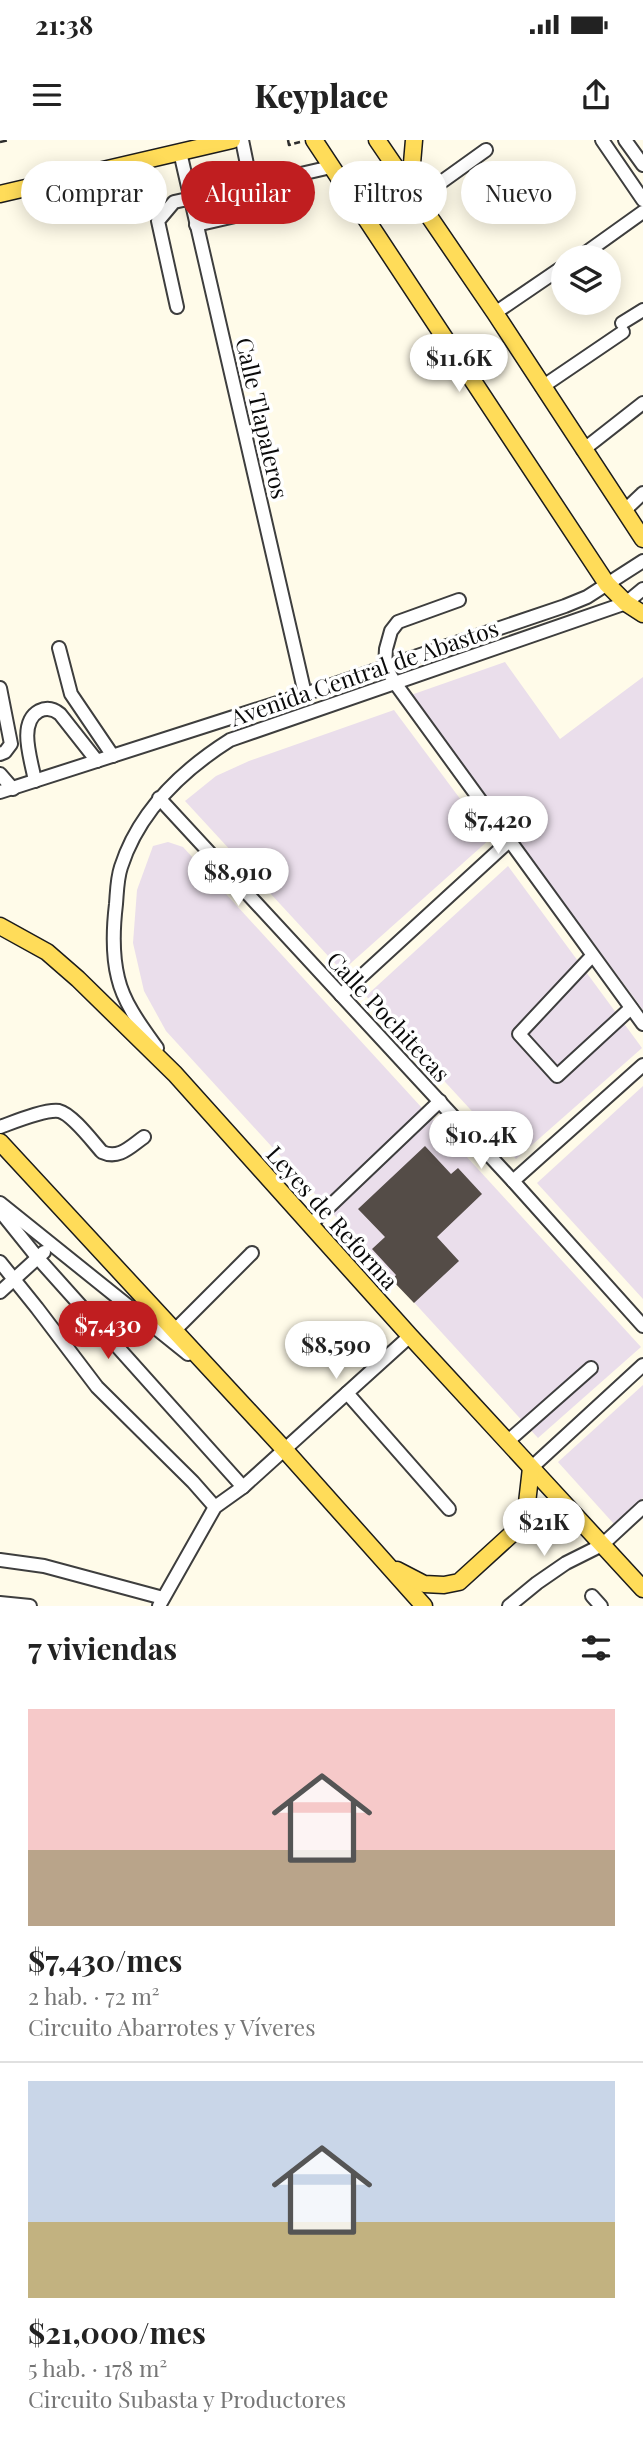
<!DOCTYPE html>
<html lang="es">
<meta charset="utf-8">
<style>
body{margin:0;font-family:"Playfair Display",serif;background:#f6f6f6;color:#222;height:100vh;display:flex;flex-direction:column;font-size:26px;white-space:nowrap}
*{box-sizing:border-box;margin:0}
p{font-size:23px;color:#767676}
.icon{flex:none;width:38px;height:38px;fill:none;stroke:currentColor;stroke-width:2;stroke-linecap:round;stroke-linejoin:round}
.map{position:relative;height:1466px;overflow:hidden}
.drawer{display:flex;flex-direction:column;background:#fff;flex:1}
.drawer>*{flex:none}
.banner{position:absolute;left:21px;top:21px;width:602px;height:63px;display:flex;gap:14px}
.fabs{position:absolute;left:551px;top:105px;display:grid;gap:14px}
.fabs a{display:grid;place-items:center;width:70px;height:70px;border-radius:50%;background:#fff;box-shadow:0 4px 18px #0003;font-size:35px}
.price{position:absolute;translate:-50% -60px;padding:0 16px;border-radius:24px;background:#fff;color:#222;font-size:23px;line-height:46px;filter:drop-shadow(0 2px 4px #0008)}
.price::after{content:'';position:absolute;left:50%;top:42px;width:21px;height:16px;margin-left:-10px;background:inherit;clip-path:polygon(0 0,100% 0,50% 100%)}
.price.active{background:#c01e20;color:#fff}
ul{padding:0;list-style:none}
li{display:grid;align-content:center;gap:14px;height:371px;padding:0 28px}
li+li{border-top:2px solid #e0e0e0}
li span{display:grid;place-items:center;height:217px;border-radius:0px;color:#555}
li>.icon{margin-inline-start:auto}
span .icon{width:126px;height:126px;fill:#fffc;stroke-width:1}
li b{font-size:30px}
h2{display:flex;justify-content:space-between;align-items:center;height:84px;padding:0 28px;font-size:30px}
.chip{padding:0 24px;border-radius:32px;background:#fff;box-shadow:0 4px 18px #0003;font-size:24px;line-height:63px}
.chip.active{background:#c01e20;color:#fff}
.status{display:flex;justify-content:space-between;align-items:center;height:49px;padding:0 35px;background:#fff;direction:ltr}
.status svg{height:19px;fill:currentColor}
header{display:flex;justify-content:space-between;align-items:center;height:91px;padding:0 28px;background:#fff;font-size:32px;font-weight:800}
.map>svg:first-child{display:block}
.industrial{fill:#eadeeb}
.building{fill:#544c47}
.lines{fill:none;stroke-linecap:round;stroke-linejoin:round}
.minor-casing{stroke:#3e3e3e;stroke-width:16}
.major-casing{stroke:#1c1c1c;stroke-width:19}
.path{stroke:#2d2d2d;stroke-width:2.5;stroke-dasharray:7 3.5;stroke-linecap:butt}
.minor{stroke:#fff;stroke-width:12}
.major{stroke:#ffdc59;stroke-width:16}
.labels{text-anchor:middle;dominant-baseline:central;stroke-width:7;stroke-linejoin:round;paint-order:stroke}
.street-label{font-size:23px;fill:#0b0b0b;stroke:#fff}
</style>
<div class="status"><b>21:38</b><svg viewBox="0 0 49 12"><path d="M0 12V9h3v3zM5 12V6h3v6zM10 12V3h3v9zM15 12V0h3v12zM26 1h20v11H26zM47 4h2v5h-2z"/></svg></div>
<header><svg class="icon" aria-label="menu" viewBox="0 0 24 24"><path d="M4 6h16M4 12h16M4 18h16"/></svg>Keyplace<svg class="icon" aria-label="share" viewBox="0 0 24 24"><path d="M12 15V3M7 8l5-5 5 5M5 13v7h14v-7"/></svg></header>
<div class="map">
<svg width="643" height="1466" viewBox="0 0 643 1466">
<rect width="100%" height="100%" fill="#fffbe9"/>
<g class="industrial">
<path d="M 505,522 L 560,599 L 643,537 L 643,870 L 411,555 Z"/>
<path d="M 394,570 L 490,699 L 342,831 L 185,661 L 216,636 L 249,621 Z"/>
<path d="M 168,702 L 183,707 L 641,1207 L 538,1298 L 166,891 L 144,851 L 133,803 L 137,750 L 153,706 Z"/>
<path d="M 508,726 L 642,908 L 516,1019 L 366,856 Z"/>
<path d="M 643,946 L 643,1159 L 537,1043 Z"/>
<path d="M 643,1245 L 643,1358 L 614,1384 L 558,1322 Z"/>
</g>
<g class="building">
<path d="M 289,22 L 290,28 L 286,30 L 283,37 L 286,42 L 294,45 L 295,50 L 275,55 L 274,48 L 280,43 L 280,38 L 275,32 L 271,31 L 270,25 Z"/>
<path d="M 228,23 L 231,40 L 226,43 L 224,51 L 227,56 L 235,57 L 237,66 L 219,71 L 217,62 L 223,56 L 223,50 L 218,45 L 213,44 L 209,27 Z"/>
<path d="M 425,1006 L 451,1034 L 458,1028 L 482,1054 L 437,1097 L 459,1121 L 414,1163 L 392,1140 L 396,1135 L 372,1109 L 385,1097 L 358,1069 Z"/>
</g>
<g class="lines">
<g class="minor-casing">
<g id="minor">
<path d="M 242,0 L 251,44 L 272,40"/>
<path d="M 602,0 L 643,60"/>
<path d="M 625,0 L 643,25"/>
<path d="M 180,12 L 305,554"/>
<path d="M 292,36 L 331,27"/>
<path d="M 420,61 L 433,48 L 486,10"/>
<path d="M 196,85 L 244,74 L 251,44 L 233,49"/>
<path d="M 580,117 L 643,72"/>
<path d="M 177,167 L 158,81 L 174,62 L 215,53"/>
<path d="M 495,173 L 564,126"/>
<path d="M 622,183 L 643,170"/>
<path d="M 542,247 L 623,192"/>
<path d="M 583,310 L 643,263"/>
<path d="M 624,371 L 643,353"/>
<path d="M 459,460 L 398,482 L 391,491 L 386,509 L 385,526 L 395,543 L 643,884"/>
<path d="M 59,508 L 71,554 L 113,616"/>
<path d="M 0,548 L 11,604 L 5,612 L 0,614"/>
<path d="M 0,634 L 13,649"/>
<path d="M 35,641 C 32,622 17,583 39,571 C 47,567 54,569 60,574 L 97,621"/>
<path d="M 0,652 L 305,554 L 565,466 L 587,457 L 643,421"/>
<path d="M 159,658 L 513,1041 L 643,1186"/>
<path d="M 592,816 L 519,894 L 557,936 L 631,868"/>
<path d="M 341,855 L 508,702"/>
<path d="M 157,908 C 142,887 124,864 118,838 C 112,814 113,789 116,764 C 117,752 117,739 121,727 C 139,671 181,631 230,600 L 626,463 L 643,449"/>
<path d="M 0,987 C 14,982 45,969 59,971 C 72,974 93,1002 102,1012 C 119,1020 131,1006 144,997"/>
<path d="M 513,1041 L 643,925"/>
<path d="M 0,1063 L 188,1214"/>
<path d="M 0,1071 L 37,1117 L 243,1347"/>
<path d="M 310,1085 L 440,961"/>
<path d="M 0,1122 L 37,1168 L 97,1247 L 193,1342 L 215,1367"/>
<path d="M 0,1152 L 44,1112"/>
<path d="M 174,1191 L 252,1113"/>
<path d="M 347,1253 L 449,1369"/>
<path d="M 507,1302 L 591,1228"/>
<path d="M 531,1328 L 643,1225"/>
<path d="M 0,1420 L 44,1426 L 163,1458"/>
<path d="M 592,1456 L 601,1466"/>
<path d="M 0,1463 L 30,1466"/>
<path d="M 159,1466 L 215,1367 L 243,1347 L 410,1196"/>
<path d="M 509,1466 L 537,1443 L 566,1423 L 602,1405 L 643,1367"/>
</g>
</g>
<g class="major-casing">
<g id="major">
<path d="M 314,0 L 607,444 L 626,463 L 643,474"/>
<path d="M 377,0 L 495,173 L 643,399"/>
<path d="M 410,47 L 414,0"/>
<path d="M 0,54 L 232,0"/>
<path d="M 0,786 L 47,812 L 78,839 L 175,934 L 410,1196 L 643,1449"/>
<path d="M 0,1002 L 284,1309 L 424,1466"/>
<path d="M 397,1430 L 424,1444 L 444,1445 L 459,1442 L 515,1391 L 527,1363 L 531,1328"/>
</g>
</g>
<g class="path">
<path d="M 288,0 L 289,5 L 300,2"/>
<path d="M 0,2 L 10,0"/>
</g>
<use href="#minor" class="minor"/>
<use href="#major" class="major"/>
</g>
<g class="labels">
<g class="street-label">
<text transform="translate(263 278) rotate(77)">Calle Tlapaleros</text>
<text transform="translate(364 532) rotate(-19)">Avenida Central de Abastos</text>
<text transform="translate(389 876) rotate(47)">Calle Pochitecas</text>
<text transform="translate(333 1077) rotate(48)">Leyes de Reforma</text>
</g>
</g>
</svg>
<div class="fabs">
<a><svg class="icon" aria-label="layers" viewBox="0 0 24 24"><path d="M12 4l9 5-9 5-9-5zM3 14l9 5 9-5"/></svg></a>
</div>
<b class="price" style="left:459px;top:254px">$11.6K</b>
<b class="price" style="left:498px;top:716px">$7,420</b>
<b class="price" style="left:238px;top:768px">$8,910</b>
<b class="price" style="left:481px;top:1031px">$10.4K</b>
<b class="price active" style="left:108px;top:1221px">$7,430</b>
<b class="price" style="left:336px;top:1241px">$8,590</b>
<b class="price" style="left:544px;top:1418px">$21K</b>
<div class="banner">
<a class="chip">Comprar</a>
<a class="chip active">Alquilar</a>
<a class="chip">Filtros</a>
<a class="chip">Nuevo</a>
</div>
</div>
<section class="drawer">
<h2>7 viviendas<svg class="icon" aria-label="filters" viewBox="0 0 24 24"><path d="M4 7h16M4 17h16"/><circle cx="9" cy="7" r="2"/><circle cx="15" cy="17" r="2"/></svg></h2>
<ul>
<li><span style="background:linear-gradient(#f6c9c9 65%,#b9a48a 0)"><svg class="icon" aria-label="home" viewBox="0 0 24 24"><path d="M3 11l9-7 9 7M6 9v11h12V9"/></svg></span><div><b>$7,430/mes</b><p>2 hab. · 72 m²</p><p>Circuito Abarrotes y Víveres</p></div></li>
<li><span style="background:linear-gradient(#c9d6e8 65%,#c2b280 0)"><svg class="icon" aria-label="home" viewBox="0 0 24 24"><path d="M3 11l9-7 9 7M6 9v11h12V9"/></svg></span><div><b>$21,000/mes</b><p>5 hab. · 178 m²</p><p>Circuito Subasta y Productores</p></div></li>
</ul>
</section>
